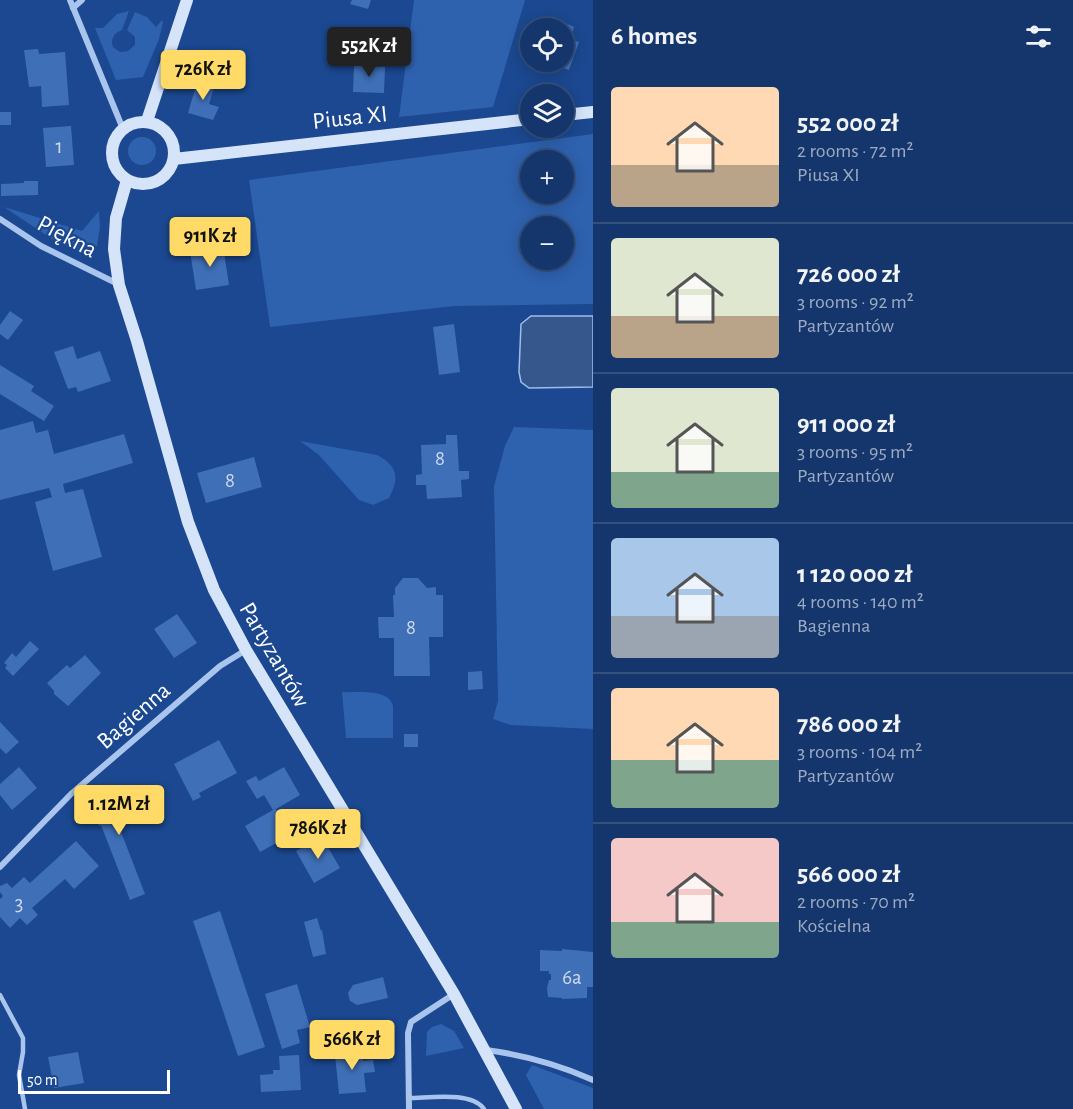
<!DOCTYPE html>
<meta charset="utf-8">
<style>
body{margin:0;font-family:"Alegreya Sans",sans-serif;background:#214174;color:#f1f3f6;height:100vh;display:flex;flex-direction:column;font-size:22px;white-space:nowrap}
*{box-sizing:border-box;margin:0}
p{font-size:20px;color:#9dabc2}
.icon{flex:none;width:33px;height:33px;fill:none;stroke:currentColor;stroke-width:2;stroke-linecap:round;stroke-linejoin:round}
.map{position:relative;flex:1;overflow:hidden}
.drawer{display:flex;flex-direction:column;background:#14366c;width:480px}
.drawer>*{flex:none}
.fabs{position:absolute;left:520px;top:18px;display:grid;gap:12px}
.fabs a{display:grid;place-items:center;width:54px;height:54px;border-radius:50%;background:#14366c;box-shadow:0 3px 15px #0003,0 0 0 2px #33507f;font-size:30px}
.scale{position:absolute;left:18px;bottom:15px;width:152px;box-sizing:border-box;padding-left:6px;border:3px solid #fff;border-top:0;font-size:16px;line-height:21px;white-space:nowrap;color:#fff;-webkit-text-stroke:4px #1b4890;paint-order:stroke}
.price{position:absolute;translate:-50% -51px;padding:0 14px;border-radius:6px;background:#ffda66;color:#111;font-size:20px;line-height:39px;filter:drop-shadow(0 2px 3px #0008)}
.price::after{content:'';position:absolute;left:50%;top:36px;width:18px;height:14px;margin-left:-9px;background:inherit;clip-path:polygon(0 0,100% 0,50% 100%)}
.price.selected{background:#222;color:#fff}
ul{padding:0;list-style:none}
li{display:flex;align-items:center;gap:18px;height:150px;padding:0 18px}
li+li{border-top:2px solid #33507f}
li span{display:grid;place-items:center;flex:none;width:168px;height:120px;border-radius:6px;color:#555}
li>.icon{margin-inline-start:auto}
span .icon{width:72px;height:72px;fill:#fffc;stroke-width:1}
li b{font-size:26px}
h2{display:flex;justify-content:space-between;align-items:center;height:72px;padding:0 18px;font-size:26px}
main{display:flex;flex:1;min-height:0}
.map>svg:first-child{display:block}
.green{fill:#2e61ae;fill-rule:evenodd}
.water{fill:#36578c;stroke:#9cbff0;stroke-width:1.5}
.building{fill:#3f6fb6}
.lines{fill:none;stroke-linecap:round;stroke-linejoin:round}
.lane{stroke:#a9c5ee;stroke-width:4.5}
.street{stroke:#a9c5ee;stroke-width:6}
.secondary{stroke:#d6e4fa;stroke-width:12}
.labels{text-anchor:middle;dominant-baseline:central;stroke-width:4.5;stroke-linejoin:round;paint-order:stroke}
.number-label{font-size:21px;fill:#cfdbed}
.street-label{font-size:24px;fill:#fff;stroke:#1b4890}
</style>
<main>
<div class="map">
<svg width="593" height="1109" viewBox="0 0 593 1109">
<rect width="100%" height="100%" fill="#1b4890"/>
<g class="green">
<path d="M 414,0 L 525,0 L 493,107 L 399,117 Z"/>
<path d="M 129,11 L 122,30 C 114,33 110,39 113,47 L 120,52 L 128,51 L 135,45 L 135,37 L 127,30 L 135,12 L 147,17 L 156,27 L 162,20 L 163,22 L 159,39 L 143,77 L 116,80 L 95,28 L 103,28 L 117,14 Z"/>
<path d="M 593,134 L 593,304 L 454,306 L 270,327 L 249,180 ZM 531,160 L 564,160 L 564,194 L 531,194 ZM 531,226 L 564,226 L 564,260 L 531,260 Z"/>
<circle cx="142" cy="151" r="14"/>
<path d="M 4,207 L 82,231 L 99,211 L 100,227 L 97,246 L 80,252 L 58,243 Z"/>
<path d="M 514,427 L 593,430 L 593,729 L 511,725 L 493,719 L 498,701 L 494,486 L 505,446 Z"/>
<path d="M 300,441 L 377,455 C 398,466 400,478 389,498 L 373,505 L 359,500 L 319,455 Z"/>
<path d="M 342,692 C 356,693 389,688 393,706 L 393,738 L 346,738 Z"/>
<path d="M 441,1024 L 454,1031 L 464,1048 L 426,1056 L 427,1032 L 432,1027 Z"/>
<path d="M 532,1065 L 593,1088 L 593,1109 L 544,1109 L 526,1075 Z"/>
</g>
<path class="water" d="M 531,316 L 593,316 L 593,387 L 529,388 L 521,382 L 519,372 L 521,324 Z"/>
<g class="building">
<path d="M 352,0 L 371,0 L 368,9 L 350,4 Z"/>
<path d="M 565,23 L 574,27 L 570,39 L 579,42 L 569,70 L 547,62 L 564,62 L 563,28 Z"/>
<path d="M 38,49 L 39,54 L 65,52 L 69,105 L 42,107 L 41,86 L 29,87 L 24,50 Z"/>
<path d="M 362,60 L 375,61 L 374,67 L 385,67 L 384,93 L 353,92 L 354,66 L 362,66 Z"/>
<path d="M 198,79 L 215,84 L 209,104 L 219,107 L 213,120 L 188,113 Z"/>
<rect x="0" y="112" width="11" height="13"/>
<path d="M 71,126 L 74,165 L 46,167 L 43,128 Z"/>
<path d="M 24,181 L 38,181 L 38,195 L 1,196 L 1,184 L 24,183 Z"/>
<path d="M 223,246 L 229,285 L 196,290 L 190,251 Z"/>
<path d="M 10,311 L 23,320 L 8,340 L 0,334 L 0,325 Z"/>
<path d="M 454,324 L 460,372 L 439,375 L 433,327 Z"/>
<path d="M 73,346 L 77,359 L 100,351 L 111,381 L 78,392 L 76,387 L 68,389 L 54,352 Z"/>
<path d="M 0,365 L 34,386 L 31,391 L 54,406 L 44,421 L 0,394 Z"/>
<path d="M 33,421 L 36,433 L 48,430 L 54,454 L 124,434 L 133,463 L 63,484 L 65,493 L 83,489 L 102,557 L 53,571 L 35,502 L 52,497 L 49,488 L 0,500 L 0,430 Z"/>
<path d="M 446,435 L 457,435 L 459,471 L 469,471 L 469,479 L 461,480 L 462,497 L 427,499 L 426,485 L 416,485 L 416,475 L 422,474 L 421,445 L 446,444 Z"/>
<path d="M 254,457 L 262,487 L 206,503 L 197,473 Z"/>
<path d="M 403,578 L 418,578 L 427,588 L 436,587 L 436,595 L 443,595 L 443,637 L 429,637 L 430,676 L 394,676 L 394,638 L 379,638 L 378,617 L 394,617 L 393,595 L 395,595 L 395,588 Z"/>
<path d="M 177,614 L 197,643 L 174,658 L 154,629 Z"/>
<path d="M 30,641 L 39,649 L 13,676 L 5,668 L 7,665 L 4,663 L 12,653 L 16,657 Z"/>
<path d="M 85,655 L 101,673 L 68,706 L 54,694 L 54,691 L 47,683 L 67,665 L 70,668 Z"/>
<path d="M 482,671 L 483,689 L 468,690 L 468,672 Z"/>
<path d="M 0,722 L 19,742 L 6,754 L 0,748 Z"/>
<rect x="404" y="734" width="14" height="13"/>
<path d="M 219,740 L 237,773 L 199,793 L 201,797 L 193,801 L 174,764 Z"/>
<path d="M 19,767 L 37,788 L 12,810 L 0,795 L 0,784 Z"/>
<path d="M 284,767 L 300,795 L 276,809 L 291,835 L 260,852 L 245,826 L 273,810 L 264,795 L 257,799 L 246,781 L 256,776 L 259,781 Z"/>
<path d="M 127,788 L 138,816 L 126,820 L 124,816 L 116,819 L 145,894 L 130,900 L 101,825 L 99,826 L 90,803 Z"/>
<path d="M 322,837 L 340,868 L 314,883 L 296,851 Z"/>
<path d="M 76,841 L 99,866 L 74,889 L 65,879 L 32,908 L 38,915 L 27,925 L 20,918 L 10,928 L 0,917 L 0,899 L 3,896 L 0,892 L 0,886 L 7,883 L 12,888 L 24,877 L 30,883 Z"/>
<path d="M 220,911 L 265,1047 L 238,1056 L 193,921 Z"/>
<path d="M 317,918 L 321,931 L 322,930 L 326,954 L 313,957 L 304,922 Z"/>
<path d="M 562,949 L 593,952 L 593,987 L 587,987 L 587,998 L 562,999 L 562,998 L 548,997 L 547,988 L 549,980 L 551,980 L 551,974 L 549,974 L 549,971 L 540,971 L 540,950 L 562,951 Z"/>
<path d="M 383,977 L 388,998 L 357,1005 L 350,1001 L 348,993 L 353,985 Z"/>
<path d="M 297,984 L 310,1027 L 297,1030 L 300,1043 L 282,1049 L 265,994 Z"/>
<path d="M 352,1046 L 352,1054 L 362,1053 L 363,1061 L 373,1060 L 375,1072 L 364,1073 L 366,1092 L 339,1094 L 335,1055 L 341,1054 L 340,1047 Z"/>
<path d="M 78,1052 L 84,1083 L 54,1088 L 48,1057 Z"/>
<path d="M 299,1055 L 301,1090 L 261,1092 L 260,1075 L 273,1074 L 273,1070 L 280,1070 L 279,1056 Z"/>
</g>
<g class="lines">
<g class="lane">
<path d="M 0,995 L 23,1038 L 23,1052 L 19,1075 L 25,1109"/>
<path d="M 409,1098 C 429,1098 471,1091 484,1109"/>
</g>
<g class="street">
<path d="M 70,0 L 123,129"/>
<path d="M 73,8 L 82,0"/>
<path d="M 0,219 L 41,246 L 118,284"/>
<path d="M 0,867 L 71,794 L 220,666 L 246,650"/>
<path d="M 486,1050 C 524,1055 557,1064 593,1080"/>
<path d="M 409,1109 L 408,1033 L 411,1022 L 454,994"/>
</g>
<g class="secondary">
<path d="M 564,115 L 593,112"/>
<path d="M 147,121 L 187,0"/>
<circle cx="143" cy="153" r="31"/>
<path d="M 174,159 L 531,119"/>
<path d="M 127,180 L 116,218 L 114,249 L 119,285 L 137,341 L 188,522 L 214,590 L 246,650 L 454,994 L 516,1109"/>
</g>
</g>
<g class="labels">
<g class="number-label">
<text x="59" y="146">1</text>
<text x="440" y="458">8</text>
<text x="230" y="480">8</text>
<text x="411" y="627">8</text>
<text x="19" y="903">3</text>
<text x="572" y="977">6a</text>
</g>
<g class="street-label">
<text transform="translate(350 118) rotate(-6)">Piusa XI</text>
<text transform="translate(67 237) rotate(28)">Piękna</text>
<text transform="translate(274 655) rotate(60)">Partyzantów</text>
<text transform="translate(134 716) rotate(-41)">Bagienna</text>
</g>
</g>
</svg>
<div class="fabs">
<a><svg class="icon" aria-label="locate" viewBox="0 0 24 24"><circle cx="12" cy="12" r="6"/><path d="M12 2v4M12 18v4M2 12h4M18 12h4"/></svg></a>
<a><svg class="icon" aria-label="layers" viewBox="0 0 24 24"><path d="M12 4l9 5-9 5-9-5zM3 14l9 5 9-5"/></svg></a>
<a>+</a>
<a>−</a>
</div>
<div class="scale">50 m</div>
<b class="price selected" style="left:369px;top:78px">552K zł</b>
<b class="price" style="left:203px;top:101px">726K zł</b>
<b class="price" style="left:210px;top:268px">911K zł</b>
<b class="price" style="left:119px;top:836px">1.12M zł</b>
<b class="price" style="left:318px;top:860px">786K zł</b>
<b class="price" style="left:352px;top:1071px">566K zł</b>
</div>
<section class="drawer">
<h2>6 homes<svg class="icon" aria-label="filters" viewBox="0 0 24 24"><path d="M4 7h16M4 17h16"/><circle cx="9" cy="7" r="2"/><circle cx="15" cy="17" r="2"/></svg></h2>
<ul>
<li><span style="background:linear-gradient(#ffd9b3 65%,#b9a48a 0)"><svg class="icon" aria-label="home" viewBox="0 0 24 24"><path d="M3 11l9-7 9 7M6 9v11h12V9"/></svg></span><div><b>552 000 zł</b><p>2 rooms · 72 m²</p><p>Piusa XI</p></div></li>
<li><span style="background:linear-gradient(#dfe7d0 65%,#b9a48a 0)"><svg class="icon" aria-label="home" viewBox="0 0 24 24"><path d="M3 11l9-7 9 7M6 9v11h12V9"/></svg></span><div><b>726 000 zł</b><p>3 rooms · 92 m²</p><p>Partyzantów</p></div></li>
<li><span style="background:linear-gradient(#dfe7d0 70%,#7fa58c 0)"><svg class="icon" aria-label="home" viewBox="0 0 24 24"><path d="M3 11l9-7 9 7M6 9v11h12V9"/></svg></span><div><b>911 000 zł</b><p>3 rooms · 95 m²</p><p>Partyzantów</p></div></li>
<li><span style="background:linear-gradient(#a9c7e8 65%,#9aa5b1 0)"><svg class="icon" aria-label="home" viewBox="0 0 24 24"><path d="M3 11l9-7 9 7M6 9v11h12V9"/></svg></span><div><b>1 120 000 zł</b><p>4 rooms · 140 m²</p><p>Bagienna</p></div></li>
<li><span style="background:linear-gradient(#ffd9b3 60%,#7fa58c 0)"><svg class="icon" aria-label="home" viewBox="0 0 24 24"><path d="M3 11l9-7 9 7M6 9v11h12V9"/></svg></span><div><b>786 000 zł</b><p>3 rooms · 104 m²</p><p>Partyzantów</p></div></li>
<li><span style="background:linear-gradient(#f6c9c9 70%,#7fa58c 0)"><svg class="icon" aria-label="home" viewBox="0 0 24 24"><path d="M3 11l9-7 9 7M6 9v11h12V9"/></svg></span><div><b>566 000 zł</b><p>2 rooms · 70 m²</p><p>Kościelna</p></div></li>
</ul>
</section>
</main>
